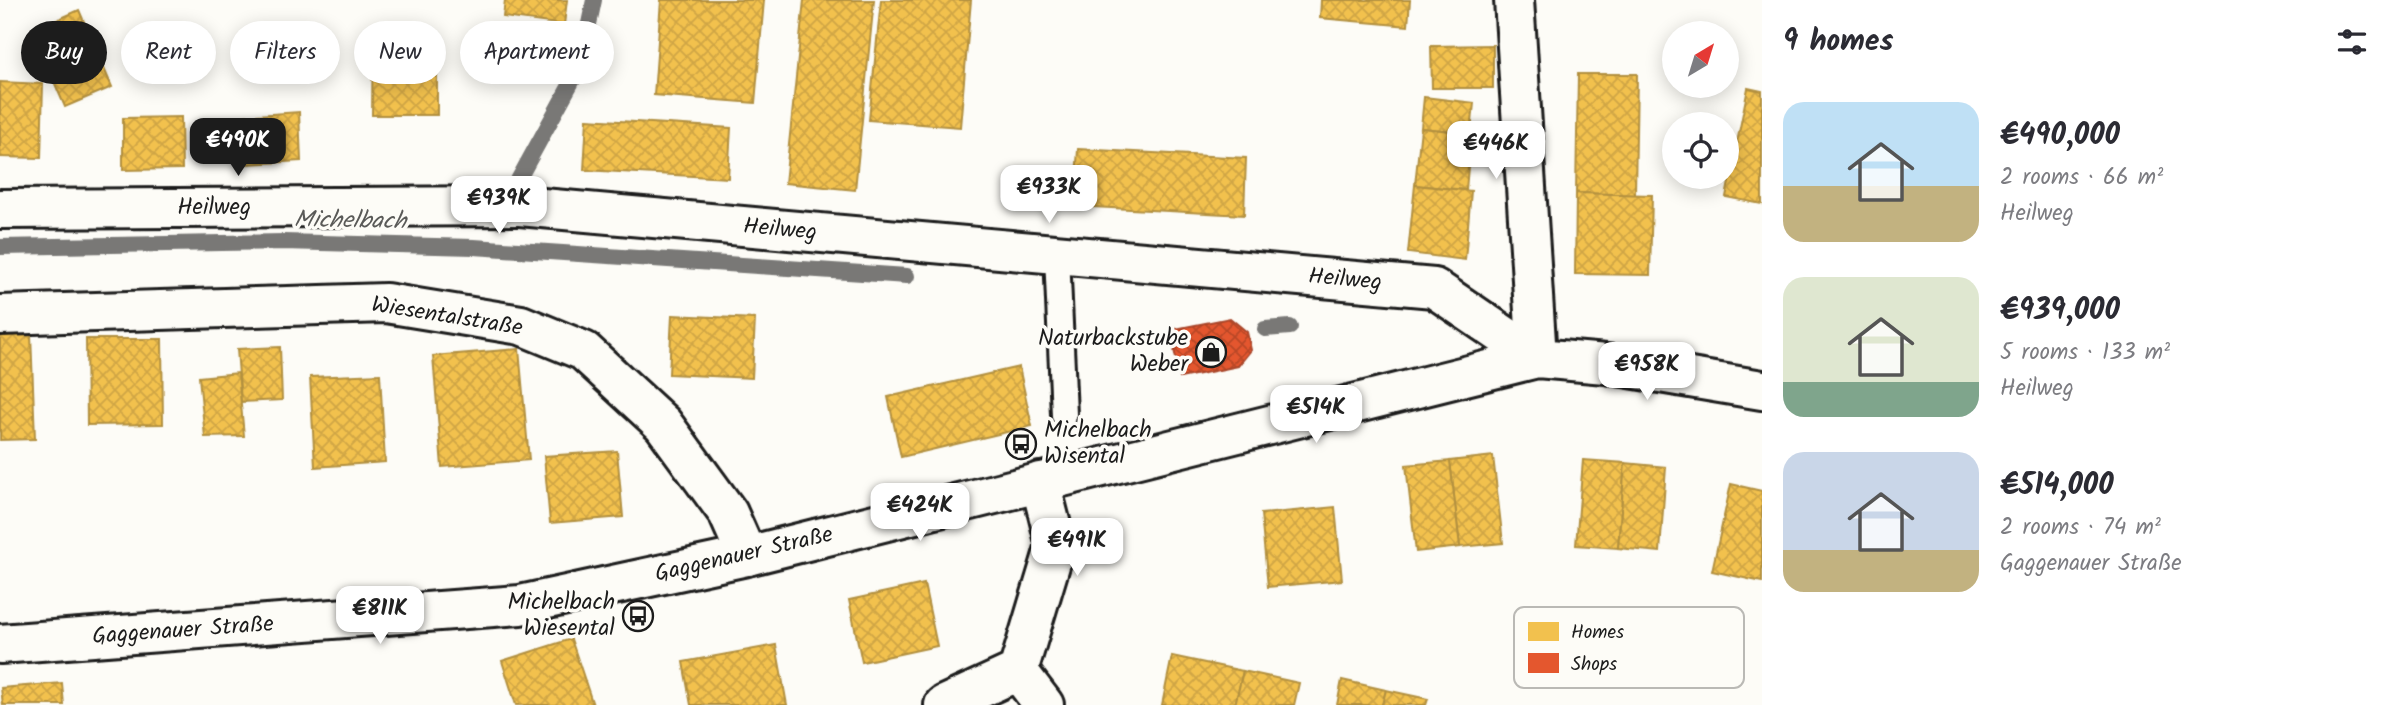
<!DOCTYPE html>
<meta charset="utf-8">
<style>
body{margin:0;font-family:Kalam,sans-serif;background:#f7f7f7;color:#2b2b33;height:100vh;display:flex;flex-direction:column;font-size:26px;white-space:nowrap}
*{box-sizing:border-box;margin:0}
p{font-size:23px;color:#7c7c81}
.icon{flex:none;width:38px;height:38px;fill:none;stroke:currentColor;stroke-width:2;stroke-linecap:round;stroke-linejoin:round}
.map{position:relative;flex:1;overflow:hidden}
.details{display:flex;flex-direction:column;background:#fff;width:630px}
.details>*{flex:none}
.top-card{position:absolute;left:21px;top:21px;width:665px;height:63px;display:flex;gap:14px}
.needle{width:46px;rotate:38deg}
.controls{position:absolute;left:1662px;top:21px;display:grid;gap:14px}
.controls a{display:grid;place-items:center;width:77px;height:77px;border-radius:50%;background:#fff;box-shadow:0 4px 18px #0003;font-size:35px}
.price{position:absolute;translate:-50% -60px;padding:0 16px;border-radius:14px;background:#fff;color:#222;font-size:23px;line-height:46px;filter:drop-shadow(0 2px 4px #0008)}
.price::after{content:'';position:absolute;left:50%;top:42px;width:21px;height:16px;margin-left:-10px;background:inherit;clip-path:polygon(0 0,100% 0,50% 100%)}
.price.active{background:#1c1c1c;color:#fff}
ul{padding:0;list-style:none}
li{display:flex;align-items:center;gap:21px;height:175px;padding:0 21px}
li span{display:grid;place-items:center;flex:none;width:196px;height:140px;border-radius:21px;color:#555}
li>.icon{margin-inline-start:auto}
span .icon{width:84px;height:84px;fill:#fffc;stroke-width:1}
li b{font-size:30px}
h2{display:flex;justify-content:space-between;align-items:center;height:84px;padding:0 21px;font-size:30px}
.tag{padding:0 24px;border-radius:32px;background:#fff;box-shadow:0 4px 18px #0003;font-size:24px;line-height:63px}
.tag.active{background:#1c1c1c;color:#fff}
main{display:flex;flex:1;min-height:0}
.map>svg:first-child{display:block}
.homes{fill:url(#homes-cross-hatch);stroke:#b2903f;stroke-width:2}
.shops{fill:url(#shops-cross-hatch);stroke:#a84529;stroke-width:2}
.lines{fill:none;stroke-linecap:round;stroke-linejoin:round}
.stream{stroke:#797876;stroke-width:16}
.service-casing{stroke:#1c1c1c;stroke-width:30}
.minor-casing{stroke:#1c1c1c;stroke-width:44}
.secondary-casing{stroke:#1c1c1c;stroke-width:44}
.service{stroke:#fdfcf7;stroke-width:24}
.minor{stroke:#fdfcf7;stroke-width:38}
.secondary{stroke:#fdfcf7;stroke-width:38}
.labels{text-anchor:middle;dominant-baseline:central;stroke-width:7;stroke-linejoin:round;paint-order:stroke}
.street-label{font-size:23px;fill:#1c1c1c;stroke:#fdfcf7}
.poi-label{font-size:23px;fill:#1c1c1c;stroke:#fdfcf7;text-anchor:end}
.water-label{font-size:24px;font-style:italic;fill:#5a5a58;stroke:#fdfcf7}
.key{fill:#fdfcf7;stroke:#bab9b5;stroke-width:2}
.key-label{font-size:19px;fill:#1c1c1c}
</style>
<main>
<div class="map">
<svg width="1762" height="705" viewBox="0 0 1762 705">
<defs>
<pattern id="homes-cross-hatch" width="8" height="8" patternUnits="userSpaceOnUse" patternTransform="scale(1.75)"><rect width="8" height="8" fill="#f2c14e"/><path d="M0 0l8 8M0 8l8-8" fill="none" stroke="#cfa544"/></pattern>
<pattern id="shops-cross-hatch" width="8" height="8" patternUnits="userSpaceOnUse" patternTransform="scale(1.75)"><rect width="8" height="8" fill="#e4572e"/><path d="M0 0l8 8M0 8l8-8" fill="none" stroke="#b84726"/></pattern>
</defs>
<rect width="100%" height="100%" fill="#fdfcf7"/>
<filter id="ink" filterUnits="userSpaceOnUse"><feTurbulence type="fractalNoise" baseFrequency=".0143" numOctaves="2"/><feDisplacementMap in="SourceGraphic" scale="14" xChannelSelector="R" yChannelSelector="G"/><feConvolveMatrix kernelMatrix="1 2 1 2 8 2 1 2 1" color-interpolation-filters="sRGB"/></filter>
<g filter="url(#ink)">
<g class="homes">
<path d="M 505,0 L 567,0 L 564,25 L 503,17 Z"/>
<path d="M 661,0 L 764,0 L 755,103 L 654,95 Z"/>
<path d="M 804,0 L 874,0 L 855,190 L 785,183 Z"/>
<path d="M 881,0 L 971,0 L 960,127 L 869,120 Z"/>
<path d="M 1321,0 L 1410,0 L 1408,26 L 1320,18 Z"/>
<path d="M 79,10 L 112,87 L 65,107 L 32,31 Z"/>
<path d="M 373,30 L 437,31 L 437,115 L 372,115 Z"/>
<path d="M 1493,45 L 1493,88 L 1432,88 L 1431,46 Z"/>
<path d="M 1578,74 L 1637,74 L 1635,195 L 1576,193 Z"/>
<path d="M 0,82 L 43,84 L 41,158 L 0,157 Z"/>
<path d="M 1748,88 L 1762,91 L 1762,204 L 1726,197 Z"/>
<path d="M 1424,97 L 1474,103 L 1471,133 L 1421,128 Z"/>
<path d="M 299,112 L 301,161 L 247,164 L 244,116 Z"/>
<path d="M 181,117 L 182,169 L 123,170 L 123,118 Z"/>
<path d="M 587,119 L 731,128 L 728,178 L 584,170 Z"/>
<path d="M 1421,128 L 1471,133 L 1466,190 L 1415,185 Z"/>
<path d="M 1078,149 L 1246,158 L 1244,215 L 1074,206 Z"/>
<path d="M 1415,185 L 1471,191 L 1465,260 L 1408,253 Z"/>
<path d="M 1576,193 L 1652,195 L 1650,275 L 1575,274 Z"/>
<path d="M 672,315 L 755,319 L 752,378 L 669,374 Z"/>
<path d="M 31,334 L 35,439 L 0,440 L 0,335 Z"/>
<path d="M 86,339 L 162,339 L 163,424 L 87,425 Z"/>
<path d="M 280,347 L 282,400 L 241,402 L 237,349 Z"/>
<path d="M 519,349 L 529,460 L 442,467 L 433,356 Z"/>
<path d="M 1019,367 L 1032,426 L 901,457 L 888,397 Z"/>
<path d="M 238,373 L 244,436 L 205,437 L 199,377 Z"/>
<path d="M 380,374 L 385,462 L 315,467 L 310,377 Z"/>
<path d="M 617,451 L 623,517 L 550,523 L 544,456 Z"/>
<path d="M 1493,456 L 1503,543 L 1460,547 L 1450,461 Z"/>
<path d="M 1583,460 L 1625,463 L 1618,548 L 1576,545 Z"/>
<path d="M 1450,461 L 1460,547 L 1416,552 L 1406,465 Z"/>
<path d="M 1625,463 L 1666,467 L 1660,552 L 1618,548 Z"/>
<path d="M 1731,484 L 1762,491 L 1762,582 L 1712,571 Z"/>
<path d="M 1335,507 L 1342,580 L 1268,587 L 1261,514 Z"/>
<path d="M 924,584 L 937,646 L 862,662 L 849,600 Z"/>
<path d="M 571,639 L 593,705 L 516,705 L 502,661 Z"/>
<path d="M 776,645 L 787,705 L 691,705 L 683,662 Z"/>
<path d="M 1172,656 L 1243,671 L 1235,705 L 1162,705 Z"/>
<path d="M 1243,671 L 1299,683 L 1294,705 L 1235,705 Z"/>
<path d="M 1342,680 L 1386,690 L 1382,705 L 1337,705 Z"/>
<path d="M 62,683 L 64,705 L 3,705 L 1,688 Z"/>
<path d="M 1386,690 L 1428,699 L 1426,705 L 1382,705 Z"/>
</g>
<path class="shops" d="M 1230,318 L 1247,332 L 1251,350 L 1238,366 L 1180,378 L 1170,330 Z"/>
<g class="lines">
<g class="stream">
<path d="M 517,182 L 580,67 L 594,0"/>
<path d="M 0,247 L 283,242 L 474,247 L 907,276"/>
<path d="M 1265,329 L 1290,327"/>
</g>
<g class="service-casing">
<path id="service" d="M 1057,255 L 1064,415"/>
</g>
<g class="minor-casing">
<g id="minor">
<path d="M 1514,0 L 1537,358"/>
<path d="M 0,209 L 520,206 L 1434,288 L 1537,358"/>
<path d="M 0,315 L 386,303 L 521,325 L 584,351 L 663,424 L 728,513 L 747,556"/>
<path d="M 1018,671 L 1044,705"/>
<path d="M 944,705 L 1018,671 L 1056,545 L 1040,482"/>
</g>
</g>
<g class="secondary-casing">
<path id="secondary" d="M 0,644 L 520,605 L 747,556 L 1537,358 L 1606,364 L 1762,390"/>
</g>
<use href="#service" class="service"/>
<use href="#minor" class="minor"/>
<use href="#secondary" class="secondary"/>
</g>
</g>
<defs>
<g id="shop-ring" transform="scale(1.575)"><circle r="9.5" fill="#fdfcf7" stroke="#1c1c1c" stroke-width="1.5"/><path d="M-5-2.5h2.3a2.7 3.5 0 0 1 5.4 0H5L5.5 6h-11ZM-1.5-2.5h3a1.5 2.3 0 0 0-3 0Z" fill="#1c1c1c"/></g>
<g id="bus-ring" transform="scale(1.575)"><circle r="9.5" fill="#fdfcf7" stroke="#1c1c1c" stroke-width="1.5"/><path d="M-5-6H5V4H4V6H2V4H-2V6H-4V4H-5ZM-3.5-4V0h7V-4ZM-3.5 1.2v1.5H-2V1.2ZM2 1.2v1.5H3.5V1.2Z" fill="#1c1c1c"/></g>
</defs>
<g fill-rule="evenodd">
<use href="#shop-ring" x="1211" y="352"/>
<use href="#bus-ring" x="1021" y="444"/>
<use href="#bus-ring" x="638" y="616"/>
</g>
<g class="labels">
<g class="street-label">
<text x="214" y="208">Heilweg</text>
<text transform="translate(780 230) rotate(5)">Heilweg</text>
<text transform="translate(1345 280) rotate(5)">Heilweg</text>
<text transform="translate(447 317) rotate(9)">Wiesentalstraße</text>
<text transform="translate(744 555) rotate(-13)">Gaggenauer Straße</text>
<text transform="translate(183 631) rotate(-4)">Gaggenauer Straße</text>
</g>
<g class="poi-label">
<text x="1188" y="339">Naturbackstube<tspan x="1188" dy="26">Weber</tspan></text>
<text x="1044" y="431" text-anchor="start">Michelbach<tspan x="1044" dy="26">Wisental</tspan></text>
<text x="615" y="603">Michelbach<tspan x="615" dy="26">Wiesental</tspan></text>
</g>
<g class="water-label">
<text transform="translate(350 221) rotate(1)">Michelbach</text>
</g>
</g>
<rect x="1514" y="607" width="230" height="81" rx="10" class="key"/>
<rect x="1528" y="622" width="31" height="19" fill="#f2c14e"/>
<rect x="1528" y="653" width="31" height="20" fill="#e4572e"/>
<g class="key-label">
<text x="1571" y="638">Homes</text>
<text x="1571" y="670">Shops</text>
</g>
</svg>
<div class="controls">
<a><svg class="needle" viewBox="-14 -14 28 28"><path d="M0-13l5 13h-10z" fill="#e53935"/><path d="M0 13l5-13h-10z" fill="#7c7c81"/></svg></a>
<a><svg class="icon" aria-label="locate" viewBox="0 0 24 24"><circle cx="12" cy="12" r="6"/><path d="M12 2v4M12 18v4M2 12h4M18 12h4"/></svg></a>
</div>
<b class="price active" style="left:238px;top:178px">€490K</b>
<b class="price" style="left:1496px;top:181px">€446K</b>
<b class="price" style="left:1049px;top:225px">€933K</b>
<b class="price" style="left:499px;top:236px">€939K</b>
<b class="price" style="left:1647px;top:402px">€958K</b>
<b class="price" style="left:1316px;top:445px">€514K</b>
<b class="price" style="left:920px;top:543px">€424K</b>
<b class="price" style="left:1077px;top:578px">€491K</b>
<b class="price" style="left:380px;top:646px">€811K</b>
<div class="top-card">
<a class="tag active">Buy</a>
<a class="tag">Rent</a>
<a class="tag">Filters</a>
<a class="tag">New</a>
<a class="tag">Apartment</a>
</div>
</div>
<section class="details">
<h2>9 homes<svg class="icon" aria-label="filters" viewBox="0 0 24 24"><path d="M4 7h16M4 17h16"/><circle cx="9" cy="7" r="2"/><circle cx="15" cy="17" r="2"/></svg></h2>
<ul>
<li><span style="background:linear-gradient(#bfe0f5 60%,#c2b280 0)"><svg class="icon" aria-label="home" viewBox="0 0 24 24"><path d="M3 11l9-7 9 7M6 9v11h12V9"/></svg></span><div><b>€490,000</b><p>2 rooms · 66 m²</p><p>Heilweg</p></div></li>
<li><span style="background:linear-gradient(#dfe7d0 75%,#7fa58c 0)"><svg class="icon" aria-label="home" viewBox="0 0 24 24"><path d="M3 11l9-7 9 7M6 9v11h12V9"/></svg></span><div><b>€939,000</b><p>5 rooms · 133 m²</p><p>Heilweg</p></div></li>
<li><span style="background:linear-gradient(#c9d6e8 70%,#c2b280 0)"><svg class="icon" aria-label="home" viewBox="0 0 24 24"><path d="M3 11l9-7 9 7M6 9v11h12V9"/></svg></span><div><b>€514,000</b><p>2 rooms · 74 m²</p><p>Gaggenauer Straße</p></div></li>
</ul>
</section>
</main>
